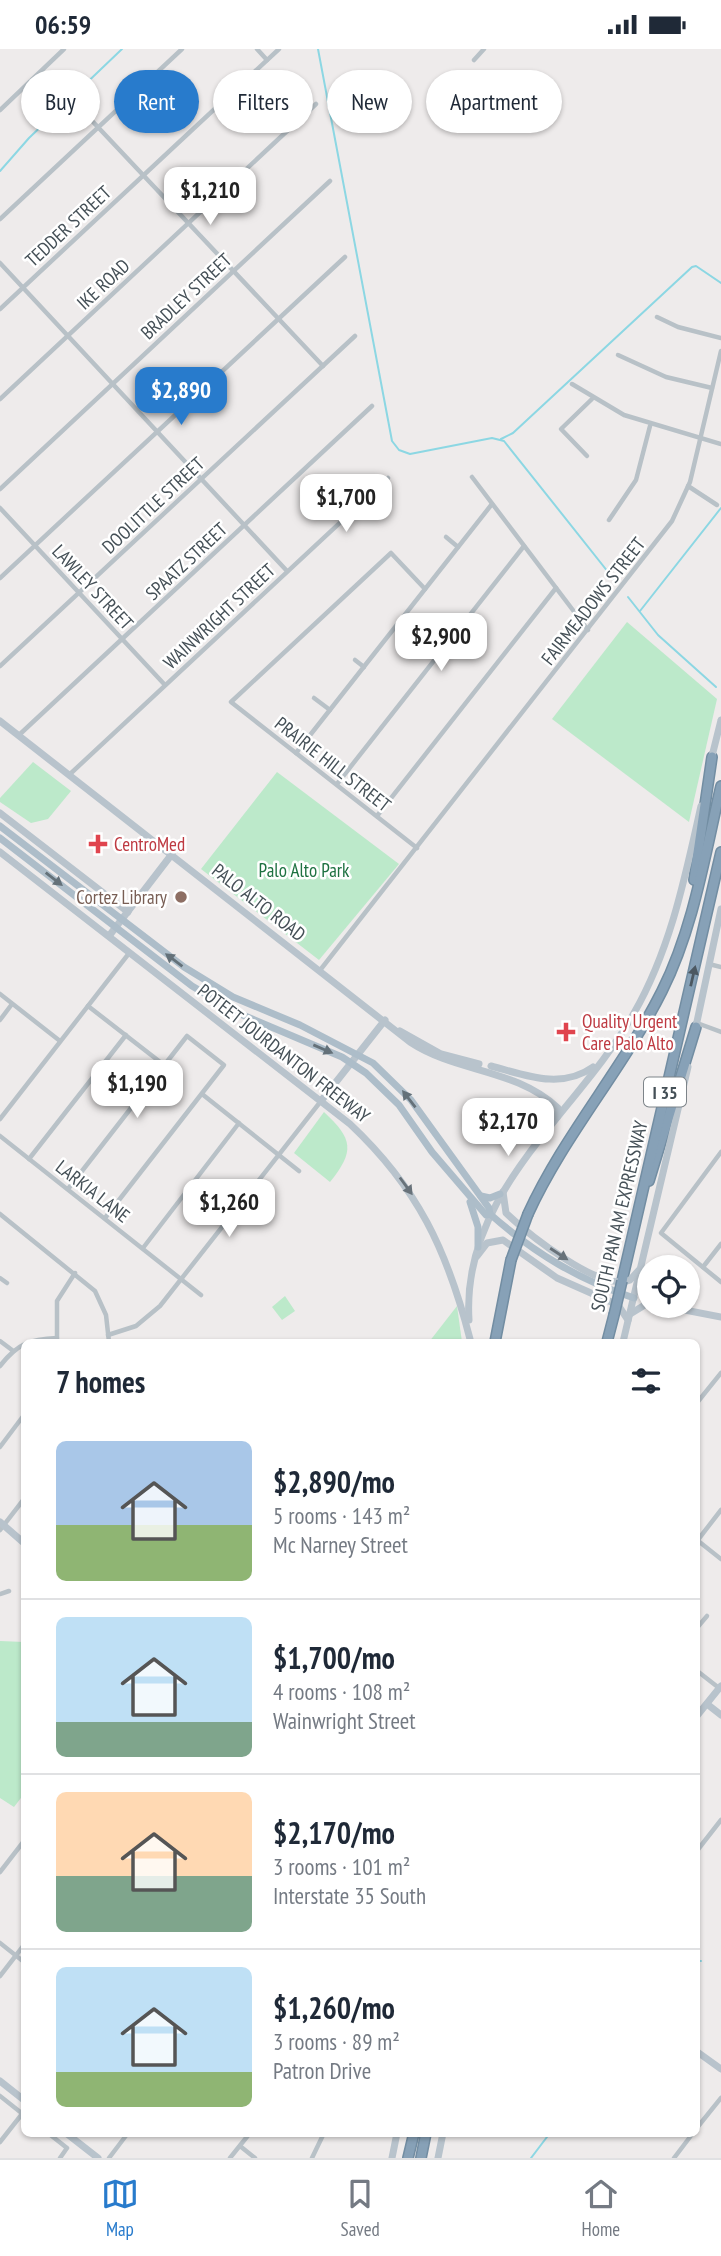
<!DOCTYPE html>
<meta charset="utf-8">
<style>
body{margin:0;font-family:"PT Sans Narrow",sans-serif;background:#f2f2f3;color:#1f2937;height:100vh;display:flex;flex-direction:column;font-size:26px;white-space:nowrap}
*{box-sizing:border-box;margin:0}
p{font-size:23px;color:#747a83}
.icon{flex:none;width:38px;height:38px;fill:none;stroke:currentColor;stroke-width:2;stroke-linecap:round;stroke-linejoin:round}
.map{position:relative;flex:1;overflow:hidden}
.drawer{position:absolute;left:21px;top:1290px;width:679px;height:798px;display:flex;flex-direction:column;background:#fff;border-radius:10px;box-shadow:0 2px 5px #0004}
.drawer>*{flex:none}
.hud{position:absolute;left:21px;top:21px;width:679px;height:63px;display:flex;gap:14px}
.buttons{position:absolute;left:637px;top:1206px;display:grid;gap:14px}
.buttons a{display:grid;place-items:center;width:63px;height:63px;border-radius:50%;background:#fff;box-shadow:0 2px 5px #0004;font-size:35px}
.price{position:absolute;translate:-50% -60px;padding:0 16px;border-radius:14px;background:#fff;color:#222;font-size:23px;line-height:46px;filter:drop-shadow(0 2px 4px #0008)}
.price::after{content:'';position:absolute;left:50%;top:42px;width:21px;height:16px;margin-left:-10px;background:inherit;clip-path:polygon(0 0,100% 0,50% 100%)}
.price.current{background:#287bcc;color:#fff}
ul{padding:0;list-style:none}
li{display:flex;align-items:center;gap:21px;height:175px;padding:0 35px}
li+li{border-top:2px solid #e0e1e3}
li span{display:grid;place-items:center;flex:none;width:196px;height:140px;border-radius:10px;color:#555}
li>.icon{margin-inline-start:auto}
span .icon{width:84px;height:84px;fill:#fffc;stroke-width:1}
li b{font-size:30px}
h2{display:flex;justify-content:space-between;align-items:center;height:84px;padding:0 35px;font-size:30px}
.chip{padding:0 24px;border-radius:32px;background:#fff;box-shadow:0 2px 5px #0004;font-size:24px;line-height:63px}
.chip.current{background:#287bcc;color:#fff}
.status{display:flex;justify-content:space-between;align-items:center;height:49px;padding:0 35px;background:#fff;direction:ltr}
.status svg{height:19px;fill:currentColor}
.dock{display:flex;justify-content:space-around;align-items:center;height:98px;border-top:2px solid #e0e1e3;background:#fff;font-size:19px;color:#747a83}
.dock a{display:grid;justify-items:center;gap:4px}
.dock .current{color:#287bcc}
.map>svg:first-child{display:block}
.green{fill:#bce9ca}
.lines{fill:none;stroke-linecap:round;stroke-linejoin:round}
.stream{stroke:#8cd7e3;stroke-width:2}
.highway-casing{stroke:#728da2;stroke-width:12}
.street{stroke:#b8c1c7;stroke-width:4.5}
.secondary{stroke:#b8c3cc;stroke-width:7}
.primary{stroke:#adbdc9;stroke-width:7}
.highway{stroke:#87a1b7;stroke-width:9}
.highway-bridge-casing{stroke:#728da2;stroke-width:12;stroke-linecap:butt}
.highway-bridge{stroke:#87a1b7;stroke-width:9}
.oneway{fill:#647179}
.oneway2{fill:#4c5861}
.oneway3{fill:#68727a}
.health-dot{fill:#e0444e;stroke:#fff;stroke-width:2.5}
.education-dot{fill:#8d6e63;stroke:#fff;stroke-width:2.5}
.labels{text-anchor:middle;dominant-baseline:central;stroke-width:5;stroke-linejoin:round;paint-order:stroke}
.shield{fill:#fff;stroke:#7d8489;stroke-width:2}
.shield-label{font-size:18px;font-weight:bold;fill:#455057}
.street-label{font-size:19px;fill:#455057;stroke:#fff}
.health-label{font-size:19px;fill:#be3a42;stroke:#fff;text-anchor:start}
.park-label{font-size:19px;fill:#1e7141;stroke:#fff}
.education-label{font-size:19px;fill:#785e54;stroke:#fff;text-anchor:end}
</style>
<div class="status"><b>06:59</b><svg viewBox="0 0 49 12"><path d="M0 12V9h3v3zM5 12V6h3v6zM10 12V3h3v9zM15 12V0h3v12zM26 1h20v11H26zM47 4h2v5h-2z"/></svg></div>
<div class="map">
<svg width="721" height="2109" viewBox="0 0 721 2109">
<rect width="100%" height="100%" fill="#eeebeb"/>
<g class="green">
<path d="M 627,573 L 717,650 L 689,773 L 552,670 Z"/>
<path d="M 33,713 L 71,742 L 48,770 L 31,774 L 0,753 L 0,749 Z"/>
<path d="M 277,723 L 399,815 L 319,911 L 201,820 Z"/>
<path d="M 324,1063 C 353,1090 355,1102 330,1133 L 294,1104 Z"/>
<path d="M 285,1247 L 295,1262 L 282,1271 L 272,1258 Z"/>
<path d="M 457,1257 L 462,1293 L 429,1293 Z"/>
<path d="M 0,1592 L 24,1593 L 24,1745 L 14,1758 L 0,1749 Z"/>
</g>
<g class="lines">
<g class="stream">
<path d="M 318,0 L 392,392 L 399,401 L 410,405 L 492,389 L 504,392 L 616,533"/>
<path d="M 0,122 L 29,89 L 122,0"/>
<path d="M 501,390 L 513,384 L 692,218 L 696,217 L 721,234"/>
<path d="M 628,548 L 658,586 L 716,638"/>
<path d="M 640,562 L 721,459"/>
<path d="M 696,1912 L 701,1912"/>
<path d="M 531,2109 L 550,2084"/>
</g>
<g class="highway-casing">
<g id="highway">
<path d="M 694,831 L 712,708"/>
<path d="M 649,1132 L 696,978"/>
<path d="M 528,1165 C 564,1086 623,1020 662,942 C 694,878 705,805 721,737"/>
<path d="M 622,1232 L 721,803"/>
<path d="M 495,1293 L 511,1211"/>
<path d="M 607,1293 L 614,1266"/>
<path d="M 408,2109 L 414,2084"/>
<path d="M 421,2109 L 426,2084"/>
</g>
</g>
<g class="street">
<path d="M 257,0 L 267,11"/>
<path d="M 474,11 L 484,0"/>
<path d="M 79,58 L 323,317"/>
<path d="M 0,61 L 64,0"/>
<path d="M 0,170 L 182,0"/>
<path d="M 0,214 L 287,522"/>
<path d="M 0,260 L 279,0"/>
<path d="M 657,268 L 678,278 L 721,289"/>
<path d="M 618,306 L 666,328 L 712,339"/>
<path d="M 572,335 L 624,366 L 721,395"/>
<path d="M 0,350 L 316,55"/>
<path d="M 587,407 L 561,380 L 592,350"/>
<path d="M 472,428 L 588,581"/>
<path d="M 688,437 L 717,456"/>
<path d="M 0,440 L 330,132"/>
<path d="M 0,459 L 165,636"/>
<path d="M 609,471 L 636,431 L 650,377"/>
<path d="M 446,488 L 458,498"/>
<path d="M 0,529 L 345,208"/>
<path d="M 355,611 L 364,618"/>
<path d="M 0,617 L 355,287"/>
<path d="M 314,649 L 330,661"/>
<path d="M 19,686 L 372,357"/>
<path d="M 296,704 L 492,455"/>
<path d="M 69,726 L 388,429"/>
<path d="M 337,735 L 524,497"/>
<path d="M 377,767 L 556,539"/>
<path d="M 417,799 L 231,653 L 391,504 L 425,540"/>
<path d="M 709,915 L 721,918"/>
<path d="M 321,920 L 672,472 L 690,433 L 721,302"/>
<path d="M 0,945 L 60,992"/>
<path d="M 88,957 L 164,1016"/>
<path d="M 0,971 L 12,955"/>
<path d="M 697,974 L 721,983"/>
<path d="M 202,1045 L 299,1122"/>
<path d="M 0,1070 L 130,903"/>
<path d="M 0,1087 L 201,1246"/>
<path d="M 721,1103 L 661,1184 L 721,1233"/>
<path d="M 29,1110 L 126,986"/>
<path d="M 68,1140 L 187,987 L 224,1016 L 105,1169"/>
<path d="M 0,1165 L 95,1242 L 106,1266 L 109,1293"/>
<path d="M 143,1199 L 239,1074"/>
<path d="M 703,1218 L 721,1195"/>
<path d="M 0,1229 L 7,1234"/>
<path d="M 108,1286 L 136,1277 L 160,1257 L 321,1052"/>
<path d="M 0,1292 L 12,1301"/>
<path d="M 57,1293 L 57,1252 L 75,1224"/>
<path d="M 0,1317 C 17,1295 30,1290 57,1289"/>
<path d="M 696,1355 L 721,1324"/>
<path d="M 0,1398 L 24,1366"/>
<path d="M 0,1481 L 24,1450"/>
<path d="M 697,1491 L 721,1510"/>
<path d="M 697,1492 L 721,1461"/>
<path d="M 0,1545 L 9,1542"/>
<path d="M 696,1580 L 707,1567"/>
<path d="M 696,1621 L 719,1639"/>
<path d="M 696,1803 L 721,1771"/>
<path d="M 0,1823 L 24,1792"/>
<path d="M 0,1894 L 24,1913"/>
<path d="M 0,1927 L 24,1896"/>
<path d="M 0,2047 L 24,2066"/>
<path d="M 696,2080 L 721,2049"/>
<path d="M 48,2084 L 67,2099 L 60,2109"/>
<path d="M 0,2093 L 22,2065"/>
<path d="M 240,2097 L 255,2109"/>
<path d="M 109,2109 L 128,2084"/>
<path d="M 230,2109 L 250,2084"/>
<path d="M 312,2109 L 324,2084"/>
<path d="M 674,2109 L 693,2084"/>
</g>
<g class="secondary">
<path d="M 0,672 L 410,993 C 457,1024 515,1019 558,1059 L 557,1068"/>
<path d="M 711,711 L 721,671"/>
<path d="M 0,764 L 128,863"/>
<path d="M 0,803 L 350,1075 C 418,1139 447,1201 470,1290"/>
<path d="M 109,887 L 172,805"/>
<path d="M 400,982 L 441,1005 L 479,1015"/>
<path d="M 695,982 L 721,860"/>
<path d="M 491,1017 C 525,1026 561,1041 593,1018"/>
<path d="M 321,1052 L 385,971"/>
<path d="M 503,1143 L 506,1164 C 527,1184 601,1244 630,1231 L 639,1221"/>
<path d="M 477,1207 L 487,1194 L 503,1191 L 557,1229 L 618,1256 L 628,1271"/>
<path d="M 639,1231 L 648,1248"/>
<path d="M 659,1256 L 721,1268"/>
<path d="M 630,1265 L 648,1254"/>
<path d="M 469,1271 C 461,1142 577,1065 634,964 C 671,899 685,828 701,757"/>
<path d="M 623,1293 L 688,1018"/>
<path d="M 0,1473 L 24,1494"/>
<path d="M 707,1655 L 721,1666"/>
<path d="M 696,1668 L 721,1637"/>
<path d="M 696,2002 L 721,2020"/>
<path d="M 0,2032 L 24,2051"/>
<path d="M 66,2084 L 98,2109"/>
<path d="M 392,2109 L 397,2084"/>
<path d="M 438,2109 L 443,2084"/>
</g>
<g class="primary">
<path d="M 0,777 L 184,918 L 233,948 L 300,976 L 373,1014 L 411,1051 L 489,1159 L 490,1165"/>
<path d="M 0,789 L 192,937 L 238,964 L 342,1008 L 366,1024 L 399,1056 L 432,1103 L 486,1166 L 490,1165 C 534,1204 579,1231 634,1249"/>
<path d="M 481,1147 L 490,1149 L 500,1145"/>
<path d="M 470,1153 L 478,1178 L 478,1198"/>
</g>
<use href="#highway" class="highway"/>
<g class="highway-bridge-casing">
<g id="highway-bridge">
<path d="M 511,1211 L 528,1165"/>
<path d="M 614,1266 L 622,1232"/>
</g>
</g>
<use href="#highway-bridge" class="highway-bridge"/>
</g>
<defs><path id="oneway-solid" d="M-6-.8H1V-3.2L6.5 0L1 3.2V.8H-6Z" transform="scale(1.75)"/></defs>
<g class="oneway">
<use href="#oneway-solid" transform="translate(54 830) rotate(38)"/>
<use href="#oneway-solid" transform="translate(174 911) rotate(-143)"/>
<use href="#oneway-solid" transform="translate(323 1000) rotate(23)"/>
<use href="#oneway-solid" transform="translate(409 1050) rotate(-128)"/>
</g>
<use class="oneway2" href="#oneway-solid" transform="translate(693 927) rotate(-77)"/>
<g class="oneway3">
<use href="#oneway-solid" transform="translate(406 1137) rotate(54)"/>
<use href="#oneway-solid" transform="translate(559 1205) rotate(33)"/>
</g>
<g class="health-dot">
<path d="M94.5 784.5h7v7h7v7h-7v7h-7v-7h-7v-7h7z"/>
<path d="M562.5 972.5h7v7h7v7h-7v7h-7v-7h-7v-7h7z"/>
</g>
<circle class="education-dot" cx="181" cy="848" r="7"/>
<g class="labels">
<rect class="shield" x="644" y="1028.5" width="42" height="29" rx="5"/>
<g class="shield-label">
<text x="665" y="1043">I 35</text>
</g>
<g class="street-label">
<text transform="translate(68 177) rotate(-43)">TEDDER STREET</text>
<text transform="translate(103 235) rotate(-43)">IKE ROAD</text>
<text transform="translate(186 247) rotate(-43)">BRADLEY STREET</text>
<text transform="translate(153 456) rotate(-43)">DOOLITTLE STREET</text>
<text transform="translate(186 512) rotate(-43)">SPAATZ STREET</text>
<text transform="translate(93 538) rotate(47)">LAWLEY STREET</text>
<text transform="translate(593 552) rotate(-52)">FAIRMEADOWS STREET</text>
<text transform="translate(219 567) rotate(-43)">WAINWRIGHT STREET</text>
<text transform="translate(333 715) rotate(38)">PRAIRIE HILL STREET</text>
<text transform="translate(259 853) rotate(38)">PALO ALTO ROAD</text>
<text transform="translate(284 1004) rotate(38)">POTEET JOURDANTON FREEWAY</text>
<text transform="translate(93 1142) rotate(38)">LARKIA LANE</text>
<text transform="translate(619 1167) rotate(-77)">SOUTH PAN AM EXPRESSWAY</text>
</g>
<g class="health-label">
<text x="114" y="795">CentroMed</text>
<text x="582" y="972">Quality Urgent<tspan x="582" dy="22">Care Palo Alto</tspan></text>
</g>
<g class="park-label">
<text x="304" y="821">Palo Alto Park</text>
</g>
<g class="education-label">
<text x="167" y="848">Cortez Library</text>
</g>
</g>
</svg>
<div class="buttons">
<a><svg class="icon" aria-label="locate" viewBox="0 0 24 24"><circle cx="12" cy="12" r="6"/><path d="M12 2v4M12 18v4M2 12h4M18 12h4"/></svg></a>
</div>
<b class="price" style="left:210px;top:178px">$1,210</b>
<b class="price current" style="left:181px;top:378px">$2,890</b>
<b class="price" style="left:346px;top:485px">$1,700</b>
<b class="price" style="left:441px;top:624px">$2,900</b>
<b class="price" style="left:137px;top:1071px">$1,190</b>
<b class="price" style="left:508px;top:1109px">$2,170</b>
<b class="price" style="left:229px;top:1190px">$1,260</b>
<div class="hud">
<a class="chip">Buy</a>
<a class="chip current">Rent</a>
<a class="chip">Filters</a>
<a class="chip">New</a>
<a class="chip">Apartment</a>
</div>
<section class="drawer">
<h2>7 homes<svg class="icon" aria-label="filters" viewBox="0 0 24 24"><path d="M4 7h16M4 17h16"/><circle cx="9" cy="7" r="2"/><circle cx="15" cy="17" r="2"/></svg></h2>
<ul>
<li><span style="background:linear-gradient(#a9c7e8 60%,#8fb573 0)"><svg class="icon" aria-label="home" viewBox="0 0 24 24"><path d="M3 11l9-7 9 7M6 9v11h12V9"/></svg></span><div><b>$2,890/mo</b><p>5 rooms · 143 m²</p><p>Mc Narney Street</p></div></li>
<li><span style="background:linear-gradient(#bfe0f5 75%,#7fa58c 0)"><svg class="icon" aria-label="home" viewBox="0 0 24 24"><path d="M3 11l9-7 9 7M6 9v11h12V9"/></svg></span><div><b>$1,700/mo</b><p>4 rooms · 108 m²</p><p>Wainwright Street</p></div></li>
<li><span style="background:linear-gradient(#ffd9b3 60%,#7fa58c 0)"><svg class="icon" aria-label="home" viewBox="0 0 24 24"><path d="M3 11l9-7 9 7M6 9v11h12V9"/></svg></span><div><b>$2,170/mo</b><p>3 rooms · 101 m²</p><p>Interstate 35 South</p></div></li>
<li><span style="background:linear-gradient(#bfe0f5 75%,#8fb573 0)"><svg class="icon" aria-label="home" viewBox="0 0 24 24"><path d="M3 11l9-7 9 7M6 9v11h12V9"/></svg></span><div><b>$1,260/mo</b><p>3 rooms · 89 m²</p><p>Patron Drive</p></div></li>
</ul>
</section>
</div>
<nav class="dock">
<a class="current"><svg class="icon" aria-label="map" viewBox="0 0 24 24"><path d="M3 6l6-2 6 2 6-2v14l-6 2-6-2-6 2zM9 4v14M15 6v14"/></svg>Map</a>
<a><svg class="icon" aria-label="saved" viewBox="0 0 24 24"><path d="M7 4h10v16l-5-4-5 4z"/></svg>Saved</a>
<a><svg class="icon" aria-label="home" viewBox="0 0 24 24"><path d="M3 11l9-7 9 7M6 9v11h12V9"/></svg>Home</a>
</nav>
